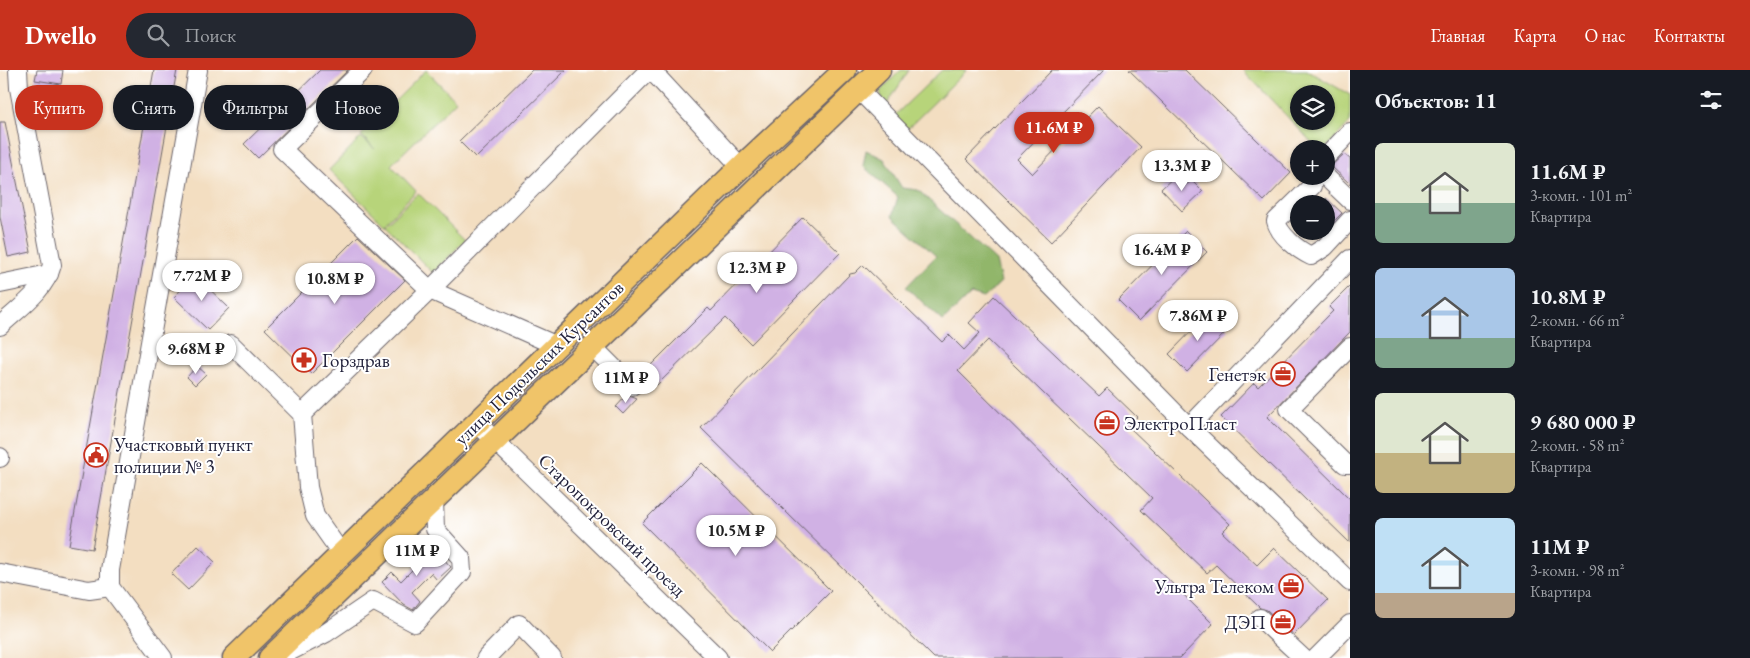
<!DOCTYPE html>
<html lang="ru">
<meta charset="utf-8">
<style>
body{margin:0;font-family:"EB Garamond",serif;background:#242831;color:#f1f3f6;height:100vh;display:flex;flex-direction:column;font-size:19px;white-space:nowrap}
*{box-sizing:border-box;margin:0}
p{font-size:16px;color:#9ea1a6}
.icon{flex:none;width:28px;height:28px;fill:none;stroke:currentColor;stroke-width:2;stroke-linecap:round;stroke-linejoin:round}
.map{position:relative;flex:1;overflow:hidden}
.details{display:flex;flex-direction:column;background:#171b24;width:400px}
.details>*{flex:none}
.guide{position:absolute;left:15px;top:15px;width:475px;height:45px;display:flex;gap:10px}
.fabs{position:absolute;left:1290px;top:15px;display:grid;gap:10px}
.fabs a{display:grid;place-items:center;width:45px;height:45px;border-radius:50%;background:#171b24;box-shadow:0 1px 4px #0004;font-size:25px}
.price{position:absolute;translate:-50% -42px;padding:0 11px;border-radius:18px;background:#fff;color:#222;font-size:16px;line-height:32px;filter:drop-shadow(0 1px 2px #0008)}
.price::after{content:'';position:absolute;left:50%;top:30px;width:15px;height:11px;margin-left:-8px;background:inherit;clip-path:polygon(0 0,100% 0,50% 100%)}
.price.current{background:#c8321e;color:#fff}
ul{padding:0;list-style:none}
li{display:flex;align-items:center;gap:15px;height:125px;padding:0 25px}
li span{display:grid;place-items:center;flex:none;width:140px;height:100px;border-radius:8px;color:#555}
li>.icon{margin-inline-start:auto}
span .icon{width:60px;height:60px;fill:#fffc;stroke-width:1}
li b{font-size:21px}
h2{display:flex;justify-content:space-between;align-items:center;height:60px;padding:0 25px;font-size:21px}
.tag{padding:0 18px;border-radius:22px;background:#171b24;box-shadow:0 1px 4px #0004;font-size:18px;line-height:45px}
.tag.current{background:#c8321e;color:#fff}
header{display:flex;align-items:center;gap:30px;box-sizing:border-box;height:70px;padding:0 25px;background:#c8321e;color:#fff}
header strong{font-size:24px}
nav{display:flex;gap:28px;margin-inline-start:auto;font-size:18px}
.search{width:350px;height:45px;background:#242831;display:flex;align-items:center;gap:12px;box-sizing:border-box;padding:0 18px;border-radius:28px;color:#9ea1a6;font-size:19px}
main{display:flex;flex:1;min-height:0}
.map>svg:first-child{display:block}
.green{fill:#b7d47a;stroke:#6c7b5a;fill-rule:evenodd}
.forest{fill:#91b66a;stroke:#5a6c52}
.building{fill:#d0b1e4}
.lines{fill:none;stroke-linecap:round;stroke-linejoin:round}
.minor-casing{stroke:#6b646a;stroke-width:20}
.major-casing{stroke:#6b646a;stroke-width:25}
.minor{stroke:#fff;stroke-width:18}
.major{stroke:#f0c469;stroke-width:22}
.labels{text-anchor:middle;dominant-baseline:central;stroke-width:4;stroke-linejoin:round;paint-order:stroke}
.poi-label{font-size:19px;fill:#22223b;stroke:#fff;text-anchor:start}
.street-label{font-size:19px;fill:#22223b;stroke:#fff}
</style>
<header>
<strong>Dwello</strong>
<div class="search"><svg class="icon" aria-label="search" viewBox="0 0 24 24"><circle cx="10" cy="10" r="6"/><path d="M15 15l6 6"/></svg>Поиск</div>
<nav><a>Главная</a><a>Карта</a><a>О нас</a><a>Контакты</a></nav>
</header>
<main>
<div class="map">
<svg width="1350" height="588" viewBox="0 0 1350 588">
<rect width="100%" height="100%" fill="#fff"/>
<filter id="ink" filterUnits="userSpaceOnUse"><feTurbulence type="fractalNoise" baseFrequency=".02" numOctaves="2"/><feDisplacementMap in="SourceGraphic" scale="10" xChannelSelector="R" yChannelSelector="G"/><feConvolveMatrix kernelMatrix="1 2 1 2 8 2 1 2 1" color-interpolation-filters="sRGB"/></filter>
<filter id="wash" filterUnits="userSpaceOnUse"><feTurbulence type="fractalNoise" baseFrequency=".0096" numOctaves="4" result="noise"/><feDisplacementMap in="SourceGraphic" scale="20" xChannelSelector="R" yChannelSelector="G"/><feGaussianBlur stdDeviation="1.12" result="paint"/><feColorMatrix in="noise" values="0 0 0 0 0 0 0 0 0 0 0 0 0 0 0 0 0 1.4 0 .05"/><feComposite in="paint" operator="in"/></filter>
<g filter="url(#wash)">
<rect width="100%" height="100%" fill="#f3dec1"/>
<g class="green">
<path d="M 426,0 L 456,31 L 391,95 L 416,121 L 384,154 L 329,100 L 361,67 L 375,79 L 361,65 Z"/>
<path d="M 901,0 L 909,0 L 884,39 L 880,21 Z"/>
<path d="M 942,0 L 967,0 L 901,65 L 891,49 Z"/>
<path d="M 1243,0 L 1307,0 L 1350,25 L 1350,52 L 1325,79 L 1318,79 ZM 1299,24 L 1326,24 L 1326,51 L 1299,51 Z"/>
<path d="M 418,123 L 465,170 L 433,203 L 385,155 Z"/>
</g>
<path class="forest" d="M 866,80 L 884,89 L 902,118 L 918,120 L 996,191 L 1001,212 L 984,228 L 971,224 L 943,251 L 906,217 L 936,186 L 892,146 L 898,127 L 863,96 Z"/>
<g id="blocks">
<g class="building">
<path d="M 37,0 L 63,0 L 61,14 L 35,10 Z"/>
<path d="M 154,0 L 177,0 L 92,479 L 69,475 Z"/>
<path d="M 320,0 L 348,0 L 258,88 L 244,74 Z"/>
<path d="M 532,0 L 566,0 L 476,88 L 459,71 Z"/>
<path d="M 1052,0 L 1104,0 L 1017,89 L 1032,104 L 1098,36 L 1141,77 L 1051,172 L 966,89 Z"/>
<path d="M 1129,0 L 1185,0 L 1291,103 L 1264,131 Z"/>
<path d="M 0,52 L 5,52 L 31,182 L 8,187 L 0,147 Z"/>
<path d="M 1344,84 L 1350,89 L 1350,114 L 1331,96 Z"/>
<path d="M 1177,104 L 1187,114 L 1192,110 L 1203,121 L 1182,141 L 1161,119 Z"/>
<path d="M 1326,128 L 1342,143 L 1326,159 Z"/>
<path d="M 803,147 L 840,183 L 751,274 L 725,248 L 657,315 L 644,302 L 708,238 L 711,241 Z"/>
<path d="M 1186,161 L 1207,182 L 1139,251 L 1118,230 Z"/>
<path d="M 358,166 L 405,210 L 311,304 L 265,259 Z"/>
<path d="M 863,195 L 942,272 L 949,265 L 964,280 L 980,263 L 969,253 L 994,226 L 1099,326 L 1107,318 L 1137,347 L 1128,356 L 1230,454 L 1222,462 L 1257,495 L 1274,478 L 1328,530 L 1294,565 L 1267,540 L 1260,538 L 1216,495 L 1207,503 L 1141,440 L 1152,428 L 988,270 L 958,301 L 1213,554 L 1180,588 L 934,588 L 701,358 L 850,204 L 855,203 Z"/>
<path d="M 195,205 L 229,238 L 208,260 L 174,227 Z"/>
<path d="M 1350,216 L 1350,262 L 1267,347 L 1350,429 L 1350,473 L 1221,347 L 1254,313 L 1258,317 L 1333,241 L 1329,237 Z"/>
<path d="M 1210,242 L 1228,260 L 1187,302 L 1169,284 Z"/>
<path d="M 197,296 L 206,304 L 195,315 L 187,307 Z"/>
<path d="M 627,325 L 637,329 L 623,344 L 616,337 Z"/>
<path d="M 702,393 L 831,521 L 770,582 L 642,453 Z"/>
<path d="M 430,474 L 451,497 L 437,510 L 431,503 L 412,522 L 420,531 L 413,540 L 404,535 L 382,512 L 392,502 L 401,511 L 420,492 L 416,487 Z"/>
<path d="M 198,476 L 215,492 L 188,520 L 171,504 Z"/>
</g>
</g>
</g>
<g filter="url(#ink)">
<use href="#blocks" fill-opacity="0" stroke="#6b646a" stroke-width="1"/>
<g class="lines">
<g class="minor-casing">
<g id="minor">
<path d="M 363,0 L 282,79 L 430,220 L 649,0"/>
<path d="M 651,0 L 741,97"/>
<path d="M 858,19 L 1189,357 L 1350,512"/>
<path d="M 1326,87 L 1350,62"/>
<path d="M 1314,106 L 1312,116 L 1276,151 C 1279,165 1298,180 1311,186 L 1325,177 L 1350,150"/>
<path d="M 1325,106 L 1350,130"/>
<path d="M 0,214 L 49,204"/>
<path d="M 0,256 C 19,238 45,221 52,195 L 19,18 L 18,0"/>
<path d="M 231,274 L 302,344 L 308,417 L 315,446 L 341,483"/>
<path d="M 593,277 L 632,316"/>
<path d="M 1350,277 L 1289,339 L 1345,394 L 1350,394"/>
<path d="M 302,344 L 430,220 L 557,276"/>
<path d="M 477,353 L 718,588"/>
<path d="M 1189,357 L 1350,189"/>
<path d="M 0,387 L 0,388"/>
<path d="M 0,503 L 89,520 L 110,517"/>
<path d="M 1260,548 L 1303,588"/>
<path d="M 163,588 L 110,517 L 110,500 L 198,0"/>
<path d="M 277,588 L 326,563 L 373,531 L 415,553 L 462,502 L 461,488 L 435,459 L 434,430"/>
<path d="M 486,588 L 519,554 L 552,588"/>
<path d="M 1316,588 L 1350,554"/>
</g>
</g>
<g class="major-casing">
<g id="major">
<path d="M 234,588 L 741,97 L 845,0"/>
<path d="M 270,588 L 879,0"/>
</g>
</g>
<use href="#minor" class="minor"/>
<use href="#major" class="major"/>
</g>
</g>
<defs>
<g id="pharmacy-ring" transform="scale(1.25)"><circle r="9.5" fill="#fff" stroke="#c8321e" stroke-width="1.5"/><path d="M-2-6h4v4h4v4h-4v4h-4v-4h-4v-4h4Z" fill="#c8321e"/></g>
<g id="office-ring" transform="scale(1.25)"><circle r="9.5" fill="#fff" stroke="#c8321e" stroke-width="1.5"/><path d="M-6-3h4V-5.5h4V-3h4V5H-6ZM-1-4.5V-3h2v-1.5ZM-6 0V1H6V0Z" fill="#c8321e"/></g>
<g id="civic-ring" transform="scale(1.25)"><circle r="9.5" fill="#fff" stroke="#c8321e" stroke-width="1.5"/><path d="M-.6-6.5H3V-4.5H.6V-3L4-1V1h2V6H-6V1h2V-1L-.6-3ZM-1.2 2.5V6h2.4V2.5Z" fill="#c8321e"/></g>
</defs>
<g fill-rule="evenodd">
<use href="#pharmacy-ring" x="304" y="290"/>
<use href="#office-ring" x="1283" y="304"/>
<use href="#office-ring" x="1107" y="353"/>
<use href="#civic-ring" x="96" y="385"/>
<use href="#office-ring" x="1291" y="516"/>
<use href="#office-ring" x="1283" y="552"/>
</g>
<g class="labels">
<g class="poi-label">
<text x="322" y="290">Горздрав</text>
<text x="1266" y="304" text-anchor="end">Генетэк</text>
<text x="1124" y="353">ЭлектроПласт</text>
<text x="114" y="374">Участковый пункт<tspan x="114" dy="22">полиции № 3</tspan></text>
<text x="1274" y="516" text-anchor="end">Ультра Телеком</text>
<text x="1266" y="552" text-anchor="end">ДЭП</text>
</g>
<g class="street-label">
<text transform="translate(539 293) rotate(-44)">улица Подольских Курсантов</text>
<text transform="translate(612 455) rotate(44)">Старопокровский проезд</text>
</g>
</g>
</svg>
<div class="fabs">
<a><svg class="icon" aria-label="layers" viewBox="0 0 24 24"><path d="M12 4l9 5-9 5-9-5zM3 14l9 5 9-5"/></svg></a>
<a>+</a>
<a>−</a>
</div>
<b class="price current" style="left:1054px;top:84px">11.6M ₽</b>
<b class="price" style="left:1182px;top:122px">13.3M ₽</b>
<b class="price" style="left:1162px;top:206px">16.4M ₽</b>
<b class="price" style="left:757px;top:224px">12.3M ₽</b>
<b class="price" style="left:202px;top:232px">7.72M ₽</b>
<b class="price" style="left:335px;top:235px">10.8M ₽</b>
<b class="price" style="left:1198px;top:272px">7.86M ₽</b>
<b class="price" style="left:196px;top:305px">9.68M ₽</b>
<b class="price" style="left:626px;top:334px">11M ₽</b>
<b class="price" style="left:736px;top:487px">10.5M ₽</b>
<b class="price" style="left:417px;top:507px">11M ₽</b>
<div class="guide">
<a class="tag current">Купить</a>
<a class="tag">Снять</a>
<a class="tag">Фильтры</a>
<a class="tag">Новое</a>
</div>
</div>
<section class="details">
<h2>Объектов: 11<svg class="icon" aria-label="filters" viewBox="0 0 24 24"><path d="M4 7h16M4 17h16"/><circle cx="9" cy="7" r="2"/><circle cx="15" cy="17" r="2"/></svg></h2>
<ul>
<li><span style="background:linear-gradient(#dfe7d0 60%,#7fa58c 0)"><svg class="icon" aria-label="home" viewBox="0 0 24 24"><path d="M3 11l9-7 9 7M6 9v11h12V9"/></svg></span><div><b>11.6M ₽</b><p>3-комн. · 101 m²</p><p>Квартира</p></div></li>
<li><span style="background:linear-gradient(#a9c7e8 70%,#7fa58c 0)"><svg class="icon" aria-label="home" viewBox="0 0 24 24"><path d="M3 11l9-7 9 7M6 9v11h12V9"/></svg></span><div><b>10.8M ₽</b><p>2-комн. · 66 m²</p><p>Квартира</p></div></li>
<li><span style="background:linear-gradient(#dfe7d0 60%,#c2b280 0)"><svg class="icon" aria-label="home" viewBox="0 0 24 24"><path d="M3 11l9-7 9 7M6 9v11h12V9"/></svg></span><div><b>9 680 000 ₽</b><p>2-комн. · 58 m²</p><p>Квартира</p></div></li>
<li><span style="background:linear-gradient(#bfe0f5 75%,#b9a48a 0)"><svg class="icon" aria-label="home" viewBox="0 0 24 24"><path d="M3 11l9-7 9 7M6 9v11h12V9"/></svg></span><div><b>11M ₽</b><p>3-комн. · 98 m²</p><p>Квартира</p></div></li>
</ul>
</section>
</main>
